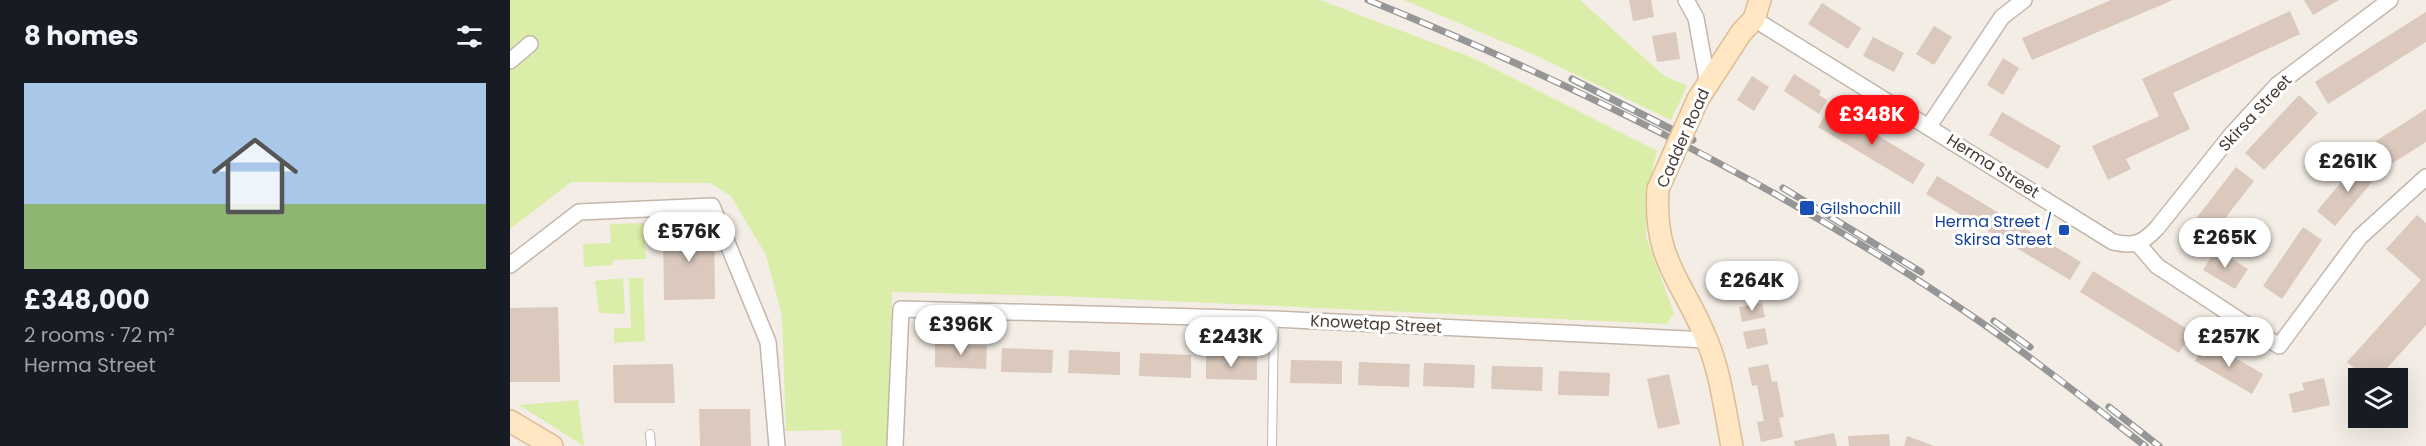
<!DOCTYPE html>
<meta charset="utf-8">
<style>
body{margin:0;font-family:Poppins,sans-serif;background:#20242c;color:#f1f3f6;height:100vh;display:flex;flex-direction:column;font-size:22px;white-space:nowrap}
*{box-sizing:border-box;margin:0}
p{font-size:20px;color:#9ea1a6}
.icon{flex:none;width:33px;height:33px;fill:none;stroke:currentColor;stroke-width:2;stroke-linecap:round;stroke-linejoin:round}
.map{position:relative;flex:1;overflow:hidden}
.panel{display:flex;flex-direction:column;background:#171b24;width:510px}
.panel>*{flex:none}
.controls{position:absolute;left:1838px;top:368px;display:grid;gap:12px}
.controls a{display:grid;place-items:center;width:60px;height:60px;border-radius:0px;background:#171b24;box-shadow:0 6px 24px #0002;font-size:30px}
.price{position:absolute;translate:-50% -51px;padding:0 14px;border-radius:21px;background:#fff;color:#222;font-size:20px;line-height:39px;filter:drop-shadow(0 2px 3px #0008)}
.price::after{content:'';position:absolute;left:50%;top:36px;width:18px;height:14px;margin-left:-9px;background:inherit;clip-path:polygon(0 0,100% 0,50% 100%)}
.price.selected{background:#ff1116;color:#fff}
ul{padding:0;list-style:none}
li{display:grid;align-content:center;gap:12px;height:318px;padding:0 24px}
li+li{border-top:2px solid #363941}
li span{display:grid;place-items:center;height:186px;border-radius:0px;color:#555}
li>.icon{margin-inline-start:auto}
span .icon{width:108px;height:108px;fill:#fffc;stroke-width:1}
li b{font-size:26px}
h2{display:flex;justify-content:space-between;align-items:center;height:72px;padding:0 24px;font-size:26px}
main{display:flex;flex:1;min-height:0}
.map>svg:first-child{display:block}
.green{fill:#daeda9}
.building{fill:#dac9bc}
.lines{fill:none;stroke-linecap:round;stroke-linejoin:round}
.lane-casing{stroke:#c4b6aa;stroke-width:10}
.street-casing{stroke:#c4b6aa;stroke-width:18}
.secondary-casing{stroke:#dcbc92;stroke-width:24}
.lane{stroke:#fff;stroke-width:8}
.street{stroke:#fff;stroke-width:15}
.secondary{stroke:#ffe7c4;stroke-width:21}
.rail-casing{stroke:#969696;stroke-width:7}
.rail{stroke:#fff;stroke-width:4.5;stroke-dasharray:14;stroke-linecap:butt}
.secondary-bridge-casing{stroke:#dcbc92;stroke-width:24;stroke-linecap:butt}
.secondary-bridge{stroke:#ffe7c4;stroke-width:21}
.transit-dot{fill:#1a4fb4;stroke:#fff;stroke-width:2}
.labels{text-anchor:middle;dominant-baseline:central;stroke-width:6;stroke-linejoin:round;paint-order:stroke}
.street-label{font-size:16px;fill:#473c34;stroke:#fff}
.transit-label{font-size:16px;fill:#164399;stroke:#fff;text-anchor:start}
</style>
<main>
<section class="panel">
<h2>8 homes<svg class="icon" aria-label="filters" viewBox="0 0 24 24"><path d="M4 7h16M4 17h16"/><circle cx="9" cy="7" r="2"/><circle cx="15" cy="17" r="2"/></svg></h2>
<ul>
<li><span style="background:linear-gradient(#a9c7e8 65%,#8fb573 0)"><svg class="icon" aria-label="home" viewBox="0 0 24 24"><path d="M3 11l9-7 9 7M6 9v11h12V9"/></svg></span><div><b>£348,000</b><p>2 rooms · 72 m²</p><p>Herma Street</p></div></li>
</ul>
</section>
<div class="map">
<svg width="1916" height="446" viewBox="0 0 1916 446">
<rect width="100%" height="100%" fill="#f4ede5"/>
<g class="green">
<path d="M 0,0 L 810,0 L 963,58 L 1147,151 L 1137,194 L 1136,237 L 1164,313 L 1157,324 L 549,296 L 382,292 L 378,446 L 332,446 L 331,430 L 276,431 L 272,316 L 256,255 L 221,196 L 200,183 L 61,182 L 0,229 Z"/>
<path d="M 894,0 L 1070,0 L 1153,75 L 1177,86 L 1161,120 L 1029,57 Z"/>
<path d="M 134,223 L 136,259 L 103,260 L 102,265 L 74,267 L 73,244 L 101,243 L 100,224 Z"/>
<path d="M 113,278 L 115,314 L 89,313 L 85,281 Z"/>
<path d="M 119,278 L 133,278 L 135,341 L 104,343 L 104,328 L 121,328 Z"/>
<path d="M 68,400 L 74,446 L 9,405 Z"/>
</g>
<g class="building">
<path d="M 1119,0 L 1141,0 L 1144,17 L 1123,21 Z"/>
<path d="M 1601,0 L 1663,0 L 1522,60 L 1512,38 Z"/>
<path d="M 1794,0 L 1829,0 L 1803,15 Z"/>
<path d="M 1312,3 L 1351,28 L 1338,49 L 1298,24 Z"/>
<path d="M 1780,11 L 1790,34 L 1663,93 L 1680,129 L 1616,159 L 1621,169 L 1598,180 L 1582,146 L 1649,116 L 1632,79 Z"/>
<path d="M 1916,12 L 1916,42 L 1818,104 L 1805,82 Z"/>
<path d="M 1424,26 L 1442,37 L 1424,65 L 1406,54 Z"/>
<path d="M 1166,32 L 1170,59 L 1147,62 L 1142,36 Z"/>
<path d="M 1363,37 L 1394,53 L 1384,72 L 1353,56 Z"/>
<path d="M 1493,58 L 1509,68 L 1493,95 L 1477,85 Z"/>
<path d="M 1284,74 L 1311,91 L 1309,95 L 1317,100 L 1309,114 L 1274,91 Z"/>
<path d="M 1242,76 L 1259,87 L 1244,111 L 1227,100 Z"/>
<path d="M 1789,95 L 1808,113 L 1754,170 L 1735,153 Z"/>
<path d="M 1320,107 L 1415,164 L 1403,184 L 1308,127 Z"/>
<path d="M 1916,109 L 1916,142 L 1881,164 L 1866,141 Z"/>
<path d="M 1492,112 L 1551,146 L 1538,169 L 1479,135 Z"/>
<path d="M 1850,160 L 1868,175 L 1825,226 L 1807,211 Z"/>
<path d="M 1726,167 L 1744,181 L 1699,239 L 1681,225 Z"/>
<path d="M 1427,176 L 1571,262 L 1560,280 L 1416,194 Z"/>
<path d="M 1907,215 L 1916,223 L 1916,325 L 1868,378 L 1855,378 L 1837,362 L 1911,280 L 1876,249 Z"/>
<path d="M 204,226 L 205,299 L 154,300 L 153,227 Z"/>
<path d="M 1793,227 L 1812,240 L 1772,299 L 1753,286 Z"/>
<path d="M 1706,249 L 1738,269 L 1725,289 L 1693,270 Z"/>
<path d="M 1248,271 L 1252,294 L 1227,299 L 1223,275 Z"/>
<path d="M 1583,271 L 1682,332 L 1669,353 L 1570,292 Z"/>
<path d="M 1252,303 L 1255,317 L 1232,322 L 1229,307 Z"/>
<path d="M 48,307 L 50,382 L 0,382 L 0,308 Z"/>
<path d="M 1255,328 L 1258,344 L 1237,349 L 1233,332 Z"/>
<path d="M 1696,341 L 1753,374 L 1742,394 L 1685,361 Z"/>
<path d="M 425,344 L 477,346 L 476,369 L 425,367 Z"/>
<path d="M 492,348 L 543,350 L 542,373 L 491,372 Z"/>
<path d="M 559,350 L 610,352 L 610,375 L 558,373 Z"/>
<path d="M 630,353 L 681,355 L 681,378 L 629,376 Z"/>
<path d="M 696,355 L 747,357 L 747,380 L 696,379 Z"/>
<path d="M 781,360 L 832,361 L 832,384 L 780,383 Z"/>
<path d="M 849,362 L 900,364 L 899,387 L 848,385 Z"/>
<path d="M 914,363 L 965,365 L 964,388 L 913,386 Z"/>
<path d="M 163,364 L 165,403 L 104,403 L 103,365 Z"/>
<path d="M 1258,364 L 1262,382 L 1267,381 L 1274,417 L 1269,418 L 1273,437 L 1251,442 L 1247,422 L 1254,421 L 1247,385 L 1242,386 L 1238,368 Z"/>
<path d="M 982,366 L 1033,367 L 1032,391 L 981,389 Z"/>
<path d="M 1049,371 L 1100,373 L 1099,396 L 1048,395 Z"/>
<path d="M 1159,374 L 1170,424 L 1148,429 L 1137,379 Z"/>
<path d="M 1814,378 L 1820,405 L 1783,413 L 1779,394 L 1794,390 L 1792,383 Z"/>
<path d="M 189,409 L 240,409 L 241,446 L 190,446 Z"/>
<path d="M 1324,433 L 1327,446 L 1285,446 L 1284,441 Z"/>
<path d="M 1379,434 L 1380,446 L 1339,446 L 1338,436 Z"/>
<path d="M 1397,436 L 1424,446 L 1394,446 Z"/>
</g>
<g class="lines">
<g class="lane-casing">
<g id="lane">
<path d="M 140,434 L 141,446"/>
<path d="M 762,446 L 764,319"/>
</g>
</g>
<g class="street-casing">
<g id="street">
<path d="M 1176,0 L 1186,18 L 1198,85"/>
<path d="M 1244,19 L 1603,242 C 1624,247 1633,243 1647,228 L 1722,134 L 1767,85 L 1880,0"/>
<path d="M 0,61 L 20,44"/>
<path d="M 1419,126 L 1492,17 L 1514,0"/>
<path d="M 1628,244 L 1647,266 L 1769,346 L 1850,237 L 1916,177"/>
<path d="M 0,265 L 69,212 L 202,206 L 258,342 L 267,446"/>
<path d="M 385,446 L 391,309 L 764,319 L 1197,340"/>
</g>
</g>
<g class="secondary-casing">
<g id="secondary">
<path d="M 1188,99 L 1231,33 L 1244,19 L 1250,0"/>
<path d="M 1148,189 C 1143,263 1174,281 1198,343 C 1211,375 1215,412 1222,446"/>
<path d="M 0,421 L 42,446"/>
</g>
</g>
<use href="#lane" class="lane"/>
<use href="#street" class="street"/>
<use href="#secondary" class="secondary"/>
<g class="rail-casing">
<g id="rail">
<path d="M 858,0 C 1073,87 1281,191 1472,323 C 1528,362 1581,404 1635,446"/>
<path d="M 1062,79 L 1183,140"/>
<path d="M 1273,188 L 1411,272"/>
<path d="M 1484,321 L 1520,347"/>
<path d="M 1599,407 L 1649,446"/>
</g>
</g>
<use href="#rail" class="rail"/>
<g class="secondary-bridge-casing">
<path id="secondary-bridge" d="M 1148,189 L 1188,99"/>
</g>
<use href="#secondary-bridge" class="secondary-bridge"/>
</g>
<g class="transit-dot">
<rect x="1289" y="200" width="16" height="16" rx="3"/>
<rect x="1548" y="224" width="12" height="12" rx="3"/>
</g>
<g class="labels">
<g class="street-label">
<text transform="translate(1745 113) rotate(-47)">Skirsa Street</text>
<text transform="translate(1173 138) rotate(-66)">Cadder Road</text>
<text transform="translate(1483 166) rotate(32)">Herma Street</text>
<text transform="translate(866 324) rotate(3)">Knowetap Street</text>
</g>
<g class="transit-label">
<text x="1310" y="208">Gilshochill</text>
<text x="1542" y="221" text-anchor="end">Herma Street /<tspan x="1542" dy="18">Skirsa Street</tspan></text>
</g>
</g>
</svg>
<div class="controls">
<a><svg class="icon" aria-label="layers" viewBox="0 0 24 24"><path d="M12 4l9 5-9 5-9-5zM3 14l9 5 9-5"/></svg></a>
</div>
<b class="price selected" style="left:1362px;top:146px">£348K</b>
<b class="price" style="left:1838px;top:193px">£261K</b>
<b class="price" style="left:179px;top:263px">£576K</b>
<b class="price" style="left:1715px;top:269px">£265K</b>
<b class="price" style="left:1242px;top:312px">£264K</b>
<b class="price" style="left:451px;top:356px">£396K</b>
<b class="price" style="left:721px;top:368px">£243K</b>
<b class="price" style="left:1719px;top:368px">£257K</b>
</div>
</main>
